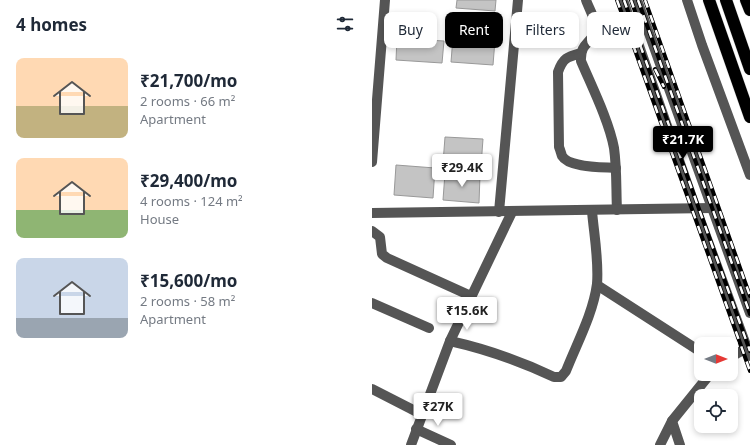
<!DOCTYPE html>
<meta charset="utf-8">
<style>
body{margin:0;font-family:"Noto Sans",sans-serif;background:#f6f6f7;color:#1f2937;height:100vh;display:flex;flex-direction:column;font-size:15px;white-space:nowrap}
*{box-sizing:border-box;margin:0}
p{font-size:13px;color:#747a83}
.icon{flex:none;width:22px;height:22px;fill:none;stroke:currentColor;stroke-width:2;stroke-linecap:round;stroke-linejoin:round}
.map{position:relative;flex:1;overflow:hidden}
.sheet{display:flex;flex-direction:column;background:#fff;width:372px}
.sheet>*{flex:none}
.hud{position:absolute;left:12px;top:12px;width:306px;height:36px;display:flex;gap:8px}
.needle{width:26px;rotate:90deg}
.tools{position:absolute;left:322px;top:337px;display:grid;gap:8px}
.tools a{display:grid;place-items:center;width:44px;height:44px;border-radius:8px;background:#fff;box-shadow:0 2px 6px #0003;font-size:20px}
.price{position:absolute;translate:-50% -34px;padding:0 9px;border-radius:4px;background:#fff;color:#222;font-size:13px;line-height:26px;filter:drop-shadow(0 1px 2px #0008)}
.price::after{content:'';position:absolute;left:50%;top:24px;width:12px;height:9px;margin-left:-6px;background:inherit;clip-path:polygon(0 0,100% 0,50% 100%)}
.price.selected{background:#000;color:#fff}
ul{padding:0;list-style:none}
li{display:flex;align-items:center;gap:12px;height:100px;padding:0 16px}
li span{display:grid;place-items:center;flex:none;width:112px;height:80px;border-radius:8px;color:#555}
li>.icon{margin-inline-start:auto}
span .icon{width:48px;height:48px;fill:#fffc;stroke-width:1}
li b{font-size:17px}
h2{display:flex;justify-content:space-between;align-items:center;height:48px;padding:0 16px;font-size:17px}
.tag{padding:0 14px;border-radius:8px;background:#fff;box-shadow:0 2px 6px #0003;font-size:14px;line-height:36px}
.tag.selected{background:#000;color:#fff}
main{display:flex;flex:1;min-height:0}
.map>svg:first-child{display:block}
.building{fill:#c4c4c4;stroke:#999}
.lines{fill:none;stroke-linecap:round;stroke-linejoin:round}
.highway-casing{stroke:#dbdbdb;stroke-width:13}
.minor{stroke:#555;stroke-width:10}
.highway{stroke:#000;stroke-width:12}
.rail-casing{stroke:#000;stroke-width:4}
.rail{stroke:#fff;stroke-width:2.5;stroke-dasharray:8;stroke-linecap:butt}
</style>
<main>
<section class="sheet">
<h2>4 homes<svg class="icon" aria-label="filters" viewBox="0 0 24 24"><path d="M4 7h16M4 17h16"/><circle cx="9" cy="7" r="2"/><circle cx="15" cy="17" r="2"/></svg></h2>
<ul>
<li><span style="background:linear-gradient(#ffd9b3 60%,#c2b280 0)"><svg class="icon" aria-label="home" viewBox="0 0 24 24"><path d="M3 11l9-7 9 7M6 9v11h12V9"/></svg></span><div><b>₹21,700/mo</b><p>2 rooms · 66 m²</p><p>Apartment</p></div></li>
<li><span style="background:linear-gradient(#ffd9b3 65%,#8fb573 0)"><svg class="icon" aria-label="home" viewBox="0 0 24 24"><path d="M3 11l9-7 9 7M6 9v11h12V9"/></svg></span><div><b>₹29,400/mo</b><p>4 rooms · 124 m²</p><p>House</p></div></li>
<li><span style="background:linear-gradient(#c9d6e8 75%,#9aa5b1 0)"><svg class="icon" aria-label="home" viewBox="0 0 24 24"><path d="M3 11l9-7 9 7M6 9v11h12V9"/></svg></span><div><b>₹15,600/mo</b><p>2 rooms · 58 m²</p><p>Apartment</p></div></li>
</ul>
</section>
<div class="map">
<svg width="378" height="445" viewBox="0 0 378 445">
<rect width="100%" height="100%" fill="#fff"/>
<g class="building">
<path d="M 85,0 L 124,0 L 123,11 L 84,8 Z"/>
<path d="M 81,37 L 123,40 L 121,65 L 79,62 Z"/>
<path d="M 25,38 L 72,41 L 70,63 L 24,60 Z"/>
<path d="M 73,137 L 111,139 L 109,166 L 71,163 Z"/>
<path d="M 24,165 L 63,168 L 61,198 L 22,195 Z"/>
<path d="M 73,173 L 108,175 L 107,203 L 71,200 Z"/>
</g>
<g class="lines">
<g class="highway-casing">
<g id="highway">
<path d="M 337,0 L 378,117"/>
<path d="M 354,0 L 378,69"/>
<path d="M 374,0 L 378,10"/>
</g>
</g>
<g class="minor">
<path d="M 214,0 C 217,9 225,21 223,30 C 220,44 208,42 209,61 C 220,87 237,121 242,148 C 245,169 244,190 245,210"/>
<path d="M 251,0 L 324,209 L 378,356"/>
<path d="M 265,0 L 378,313"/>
<path d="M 315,0 L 330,45 L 378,175"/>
<path d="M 209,53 C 195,57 191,58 186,72 L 187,147 C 188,149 189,153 190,156 C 197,168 231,167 244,168"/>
<path d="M 0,162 L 13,0"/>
<path d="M 127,212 L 146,0"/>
<path d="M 0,213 L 340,208"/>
<path d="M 0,231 L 8,237 L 10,254 L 15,258 L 99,296"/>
<path d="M 225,285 L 329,352"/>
<path d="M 0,303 L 57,328"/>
<path d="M 78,341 C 114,349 148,361 182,377 L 189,377 L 194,371 C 205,343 221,314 225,284 C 227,260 222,235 220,211"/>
<path d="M 359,357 L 378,346"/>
<path d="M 0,389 L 49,414"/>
<path d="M 300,421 L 308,445"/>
<path d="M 44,429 L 79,445"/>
<path d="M 39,445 L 78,341 L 140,212"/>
<path d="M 288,445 L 300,421 L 338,374"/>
</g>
<use href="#highway" class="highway"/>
<g class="rail-casing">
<g id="rail">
<path d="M 245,0 L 378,371"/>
<path d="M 252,0 L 378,351"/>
<path d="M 259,0 L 270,31"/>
<path d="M 266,0 L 378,314"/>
<path d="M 273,0 L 378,296"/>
<path d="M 283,69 L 292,87"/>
</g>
</g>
<use href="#rail" class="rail"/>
</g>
</svg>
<div class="tools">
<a><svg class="needle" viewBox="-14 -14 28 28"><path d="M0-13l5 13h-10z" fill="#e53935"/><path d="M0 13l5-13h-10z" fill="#747a83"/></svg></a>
<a><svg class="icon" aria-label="locate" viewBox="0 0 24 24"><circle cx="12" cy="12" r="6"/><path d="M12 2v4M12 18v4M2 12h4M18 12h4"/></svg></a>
</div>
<b class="price selected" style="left:311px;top:160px">₹21.7K</b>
<b class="price" style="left:90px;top:188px">₹29.4K</b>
<b class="price" style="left:95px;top:331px">₹15.6K</b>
<b class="price" style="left:66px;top:427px">₹27K</b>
<div class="hud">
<a class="tag">Buy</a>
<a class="tag selected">Rent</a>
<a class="tag">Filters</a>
<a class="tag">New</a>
</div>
</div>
</main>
